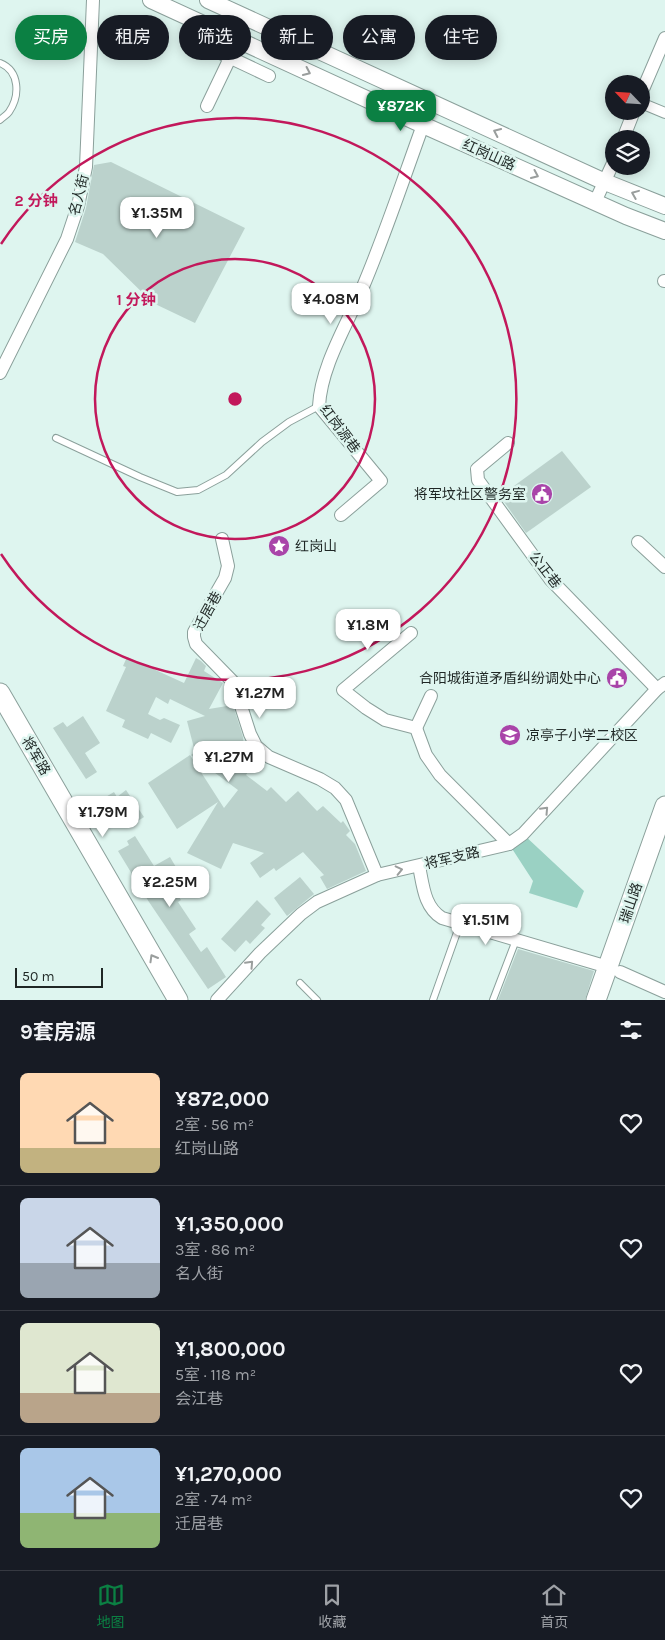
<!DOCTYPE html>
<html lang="zh">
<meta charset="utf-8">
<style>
body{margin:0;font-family:Karla,"Noto Sans SC",sans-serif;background:#242831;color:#f1f3f6;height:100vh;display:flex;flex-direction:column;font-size:19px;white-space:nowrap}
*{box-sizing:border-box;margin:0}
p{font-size:16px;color:#9ea1a6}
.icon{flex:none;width:28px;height:28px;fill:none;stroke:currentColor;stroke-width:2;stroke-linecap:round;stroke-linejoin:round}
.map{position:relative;height:1000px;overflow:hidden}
.sheet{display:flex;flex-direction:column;background:#171b24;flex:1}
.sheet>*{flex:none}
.top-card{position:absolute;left:15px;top:15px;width:635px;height:45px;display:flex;gap:10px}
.needle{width:32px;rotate:295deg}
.buttons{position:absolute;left:605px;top:75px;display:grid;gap:10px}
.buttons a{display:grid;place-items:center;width:45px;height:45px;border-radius:50%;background:#171b24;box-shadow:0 2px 12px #0003;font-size:25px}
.scale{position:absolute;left:15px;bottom:12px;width:88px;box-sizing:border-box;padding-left:5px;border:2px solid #1f2725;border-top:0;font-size:14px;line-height:18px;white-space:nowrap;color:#1f2725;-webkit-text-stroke:4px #def5ef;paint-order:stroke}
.price{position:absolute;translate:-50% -42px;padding:0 11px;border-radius:10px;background:#fff;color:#222;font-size:16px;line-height:32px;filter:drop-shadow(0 1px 2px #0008)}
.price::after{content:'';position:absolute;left:50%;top:30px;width:15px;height:11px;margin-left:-8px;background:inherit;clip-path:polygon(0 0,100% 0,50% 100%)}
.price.current{background:#0b8043;color:#fff}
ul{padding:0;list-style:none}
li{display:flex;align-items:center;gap:15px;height:125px;padding:0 20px}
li+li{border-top:1px solid #363941}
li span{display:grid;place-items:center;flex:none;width:140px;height:100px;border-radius:8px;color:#555}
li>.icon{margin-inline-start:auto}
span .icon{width:60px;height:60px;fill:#fffc;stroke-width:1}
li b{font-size:21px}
h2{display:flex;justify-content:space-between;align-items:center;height:60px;padding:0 20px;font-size:21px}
.tag{padding:0 18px;border-radius:22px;background:#171b24;box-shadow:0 2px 12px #0003;font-size:18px;line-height:45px}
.tag.current{background:#0b8043;color:#fff}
.tab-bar{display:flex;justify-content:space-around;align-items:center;height:70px;border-top:1px solid #363941;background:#171b24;font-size:14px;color:#9ea1a6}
.tab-bar a{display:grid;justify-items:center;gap:2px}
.tab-bar .current{color:#0b8043}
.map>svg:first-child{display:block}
.green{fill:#9ad1c3}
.building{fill:#bbd2cc}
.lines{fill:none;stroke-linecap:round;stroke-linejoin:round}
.service-casing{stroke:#8ba09b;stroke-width:8}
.pedestrian-casing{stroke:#8ba09b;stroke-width:12}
.minor-casing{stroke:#8ba09b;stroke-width:14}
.tertiary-casing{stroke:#8ba09b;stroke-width:18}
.secondary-casing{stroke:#8ba09b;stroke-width:21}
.service{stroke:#fff;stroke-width:6}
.pedestrian{stroke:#fff;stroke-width:10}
.minor{stroke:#fff;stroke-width:12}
.tertiary{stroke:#fff;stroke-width:16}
.secondary{stroke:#fff;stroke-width:19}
.oneway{stroke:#9a9e9d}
.ring{fill:none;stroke:#c2185b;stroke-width:2.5}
.labels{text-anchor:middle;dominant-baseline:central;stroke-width:5;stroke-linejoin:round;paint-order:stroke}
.street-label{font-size:14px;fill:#1f2725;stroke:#def5ef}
.poi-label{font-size:14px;fill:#1f2725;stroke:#def5ef;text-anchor:end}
.centre{fill:#c2185b;stroke:#def5ef;stroke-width:2.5}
.ring-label{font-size:15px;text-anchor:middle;font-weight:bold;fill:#c2185b;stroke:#def5ef;stroke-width:5;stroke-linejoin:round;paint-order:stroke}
</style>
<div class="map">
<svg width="665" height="1000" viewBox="0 0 665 1000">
<rect width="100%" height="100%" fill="#def5ef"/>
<path class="green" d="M 523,834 L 584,891 L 577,908 L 529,893 L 533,881 L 509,844 Z"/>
<g class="building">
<path d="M 111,162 L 245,228 L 195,323 L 153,303 L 103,254 L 75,242 L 86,208 L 94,165 Z"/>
<path d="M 562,451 L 591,487 L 526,533 L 500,496 Z"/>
<path d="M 127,657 L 184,683 L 196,658 L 201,661 L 206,666 L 204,671 L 223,683 L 209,709 L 233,705 L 243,737 L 244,747 L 221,752 L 248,772 L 246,775 L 267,791 L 271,787 L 286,802 L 298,791 L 317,811 L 323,806 L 341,823 L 343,821 L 350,831 L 346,835 L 355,844 L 366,871 L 327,889 L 320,877 L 324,875 L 303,852 L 276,871 L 274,868 L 260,878 L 250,863 L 264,853 L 233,843 L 221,869 L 187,853 L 218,802 L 177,829 L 148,783 L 190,755 L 224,808 L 238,790 L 191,755 L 195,752 L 187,721 L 205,716 L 170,699 L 168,704 L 156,697 L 148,714 L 160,720 L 164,718 L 180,725 L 171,743 L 151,733 L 148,739 L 122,727 L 125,720 L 106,711 L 126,667 L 123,666 Z"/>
<path d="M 83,716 L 100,743 L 85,753 L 97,772 L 86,779 L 53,728 L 63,722 L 67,727 Z"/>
<path d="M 126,790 L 144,817 L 130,826 L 122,814 L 110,821 L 99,801 L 114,792 L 117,797 Z"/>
<path d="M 135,836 L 154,866 L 170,857 L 180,874 L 168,881 L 181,900 L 178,902 L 196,929 L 189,934 L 201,952 L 207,947 L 226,977 L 208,989 L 149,902 L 118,851 L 129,845 L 127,841 Z"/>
<path d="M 300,877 L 314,894 L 287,916 L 274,898 Z"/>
<path d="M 257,900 L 271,914 L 261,925 L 265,928 L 250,944 L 246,940 L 235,952 L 221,939 Z"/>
<path d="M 518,949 L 594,971 L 585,1000 L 498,1000 Z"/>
</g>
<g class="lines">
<g class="service-casing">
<g id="service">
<path d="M 0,63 C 20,71 20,96 9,112 C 7,115 3,117 0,120"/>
<path d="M 56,438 L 140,477 L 177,492 L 198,490 L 226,475 L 262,442 L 289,422 L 319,406"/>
<path d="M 300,983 L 317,1000"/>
<path d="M 433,1000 L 460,924"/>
<path d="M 493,1000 L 516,940"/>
</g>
</g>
<g class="pedestrian-casing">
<path id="pedestrian" d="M 641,103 L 665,113"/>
</g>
<g class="minor-casing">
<g id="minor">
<path d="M 205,25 L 197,42 L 269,76"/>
<path d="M 641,94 L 665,38"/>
<path d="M 207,106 L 230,58"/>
<path d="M 623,139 L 634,111"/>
<path d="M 595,202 L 614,161"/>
<path d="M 664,281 L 665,281"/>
<path d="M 0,373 L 67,239 L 78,206 L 86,167 L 93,0"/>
<path d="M 508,443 L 477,469 L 478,480 L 550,579 L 657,689"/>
<path d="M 341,515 L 381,481 L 319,406 C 321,366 347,325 362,289 C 385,235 403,180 423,125"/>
<path d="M 222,539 L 228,566 L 225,578 L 194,632 L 194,637 L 196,644 L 238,687 L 241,706 L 250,734 L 256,746 L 269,757 L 320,779 L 335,788 L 346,800 L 377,875"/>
<path d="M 638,542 L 665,567"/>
<path d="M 411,633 L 343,690 L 366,708 L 385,720 L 416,728 L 426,755 L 440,775 L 509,844"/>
<path d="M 416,728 L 431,696"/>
<path d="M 419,866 C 423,885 424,907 442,918 L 608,967"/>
<path d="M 620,972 L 665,992"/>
<path d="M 217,1000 L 260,953 L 301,914 L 317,902 L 377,875 L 509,844 L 523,834 L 657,689 L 665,683"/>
</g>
</g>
<g class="tertiary-casing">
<g id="tertiary">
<path d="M 151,0 L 423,125 L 626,216 L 665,231"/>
<path d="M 208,0 L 605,182 L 665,206"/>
</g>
</g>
<g class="secondary-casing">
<g id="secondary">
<path d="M 0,693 L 178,1000"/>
<path d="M 596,1000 L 665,806"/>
</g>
</g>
<use href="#service" class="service"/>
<use href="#pedestrian" class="pedestrian"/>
<use href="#minor" class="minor"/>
<use href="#tertiary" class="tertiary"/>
<use href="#secondary" class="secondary"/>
</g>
<defs><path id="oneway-chevron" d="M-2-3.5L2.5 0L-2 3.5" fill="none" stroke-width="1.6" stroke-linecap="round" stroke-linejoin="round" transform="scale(1.25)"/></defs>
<g class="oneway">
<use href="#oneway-chevron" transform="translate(307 72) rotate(25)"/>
<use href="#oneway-chevron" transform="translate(497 132) rotate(-155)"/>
<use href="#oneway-chevron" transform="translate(535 175) rotate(24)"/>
<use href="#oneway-chevron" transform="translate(635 194) rotate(-158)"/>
<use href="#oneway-chevron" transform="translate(545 810) rotate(-47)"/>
<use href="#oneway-chevron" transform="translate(399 870) rotate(-13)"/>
<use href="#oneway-chevron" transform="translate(153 958) rotate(-120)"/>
<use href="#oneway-chevron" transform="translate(250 964) rotate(-47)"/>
</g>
<g class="ring">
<circle cx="235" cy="399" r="140"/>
<path d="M1 244A281 281 0 1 1 1 554"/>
</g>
<defs>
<g id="civic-disc" transform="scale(1.125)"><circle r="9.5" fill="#a944a9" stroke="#def5ef"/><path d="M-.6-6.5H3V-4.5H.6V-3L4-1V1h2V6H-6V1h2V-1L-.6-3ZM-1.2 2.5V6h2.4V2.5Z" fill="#fff"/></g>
<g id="sight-disc" transform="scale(1.125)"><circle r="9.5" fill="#a944a9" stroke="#def5ef"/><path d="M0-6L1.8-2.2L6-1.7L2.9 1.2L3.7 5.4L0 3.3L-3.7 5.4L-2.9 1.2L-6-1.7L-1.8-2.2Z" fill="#fff"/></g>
<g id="school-disc" transform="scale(1.125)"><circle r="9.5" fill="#a944a9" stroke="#def5ef"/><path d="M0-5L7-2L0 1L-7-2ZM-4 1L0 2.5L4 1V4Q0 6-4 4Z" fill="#fff"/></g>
</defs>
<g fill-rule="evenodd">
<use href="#civic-disc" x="542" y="494"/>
<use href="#sight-disc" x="279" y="546"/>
<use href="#civic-disc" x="617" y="678"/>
<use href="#school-disc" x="510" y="735"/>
</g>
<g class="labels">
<g class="street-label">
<text transform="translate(489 155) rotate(24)">红岗山路</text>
<text transform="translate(79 195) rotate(-76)">名人街</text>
<text transform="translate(340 429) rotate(53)">红岗源巷</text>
<text transform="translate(545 570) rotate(52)">公正巷</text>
<text transform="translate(208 611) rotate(-61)">迁居巷</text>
<text transform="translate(36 756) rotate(60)">将军路</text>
<text transform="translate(452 858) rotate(-13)">将军支路</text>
<text transform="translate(631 903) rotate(-71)">瑞山路</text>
</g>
<g class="poi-label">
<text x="526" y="494">将军坟社区警务室</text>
<text x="295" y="546" text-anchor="start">红岗山</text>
<text x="601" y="678">合阳城街道矛盾纠纷调处中心</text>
<text x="526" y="735" text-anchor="start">凉亭子小学二校区</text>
</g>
</g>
<circle cx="235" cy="399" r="8" class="centre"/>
<g class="ring-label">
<text x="36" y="206">2 分钟</text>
<text x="136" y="305">1 分钟</text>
</g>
</svg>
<div class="buttons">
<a><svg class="needle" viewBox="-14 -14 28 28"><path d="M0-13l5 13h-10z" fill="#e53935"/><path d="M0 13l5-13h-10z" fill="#9ea1a6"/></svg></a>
<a><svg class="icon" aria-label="layers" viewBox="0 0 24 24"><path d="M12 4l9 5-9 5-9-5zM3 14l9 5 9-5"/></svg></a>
</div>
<div class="scale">50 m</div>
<b class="price current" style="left:401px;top:132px">¥872K</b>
<b class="price" style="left:157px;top:239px">¥1.35M</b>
<b class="price" style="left:331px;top:325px">¥4.08M</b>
<b class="price" style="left:368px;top:651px">¥1.8M</b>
<b class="price" style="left:260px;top:719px">¥1.27M</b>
<b class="price" style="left:229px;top:783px">¥1.27M</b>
<b class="price" style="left:103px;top:838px">¥1.79M</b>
<b class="price" style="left:170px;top:908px">¥2.25M</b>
<b class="price" style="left:486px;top:946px">¥1.51M</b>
<div class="top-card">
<a class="tag current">买房</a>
<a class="tag">租房</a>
<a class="tag">筛选</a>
<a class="tag">新上</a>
<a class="tag">公寓</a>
<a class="tag">住宅</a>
</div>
</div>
<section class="sheet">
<h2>9套房源<svg class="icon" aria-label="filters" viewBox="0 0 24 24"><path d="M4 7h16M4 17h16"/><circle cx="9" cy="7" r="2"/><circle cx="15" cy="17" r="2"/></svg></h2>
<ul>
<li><span style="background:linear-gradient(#ffd9b3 75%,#c2b280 0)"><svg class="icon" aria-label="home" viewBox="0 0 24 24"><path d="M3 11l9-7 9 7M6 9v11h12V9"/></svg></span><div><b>¥872,000</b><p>2室 · 56 m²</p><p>红岗山路</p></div><svg class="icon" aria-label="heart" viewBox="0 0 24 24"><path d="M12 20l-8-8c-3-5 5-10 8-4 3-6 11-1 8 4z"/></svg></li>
<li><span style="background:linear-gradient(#c9d6e8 65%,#9aa5b1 0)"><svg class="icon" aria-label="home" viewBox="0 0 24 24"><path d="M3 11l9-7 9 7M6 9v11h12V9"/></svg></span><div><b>¥1,350,000</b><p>3室 · 86 m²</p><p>名人街</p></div><svg class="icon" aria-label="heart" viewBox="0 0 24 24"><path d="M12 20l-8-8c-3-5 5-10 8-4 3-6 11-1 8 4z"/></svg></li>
<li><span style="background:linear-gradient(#dfe7d0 70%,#b9a48a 0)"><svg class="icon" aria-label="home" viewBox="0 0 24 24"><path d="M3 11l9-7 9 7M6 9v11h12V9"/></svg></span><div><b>¥1,800,000</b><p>5室 · 118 m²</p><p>会江巷</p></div><svg class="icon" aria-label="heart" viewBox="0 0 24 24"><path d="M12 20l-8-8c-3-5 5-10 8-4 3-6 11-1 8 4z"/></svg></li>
<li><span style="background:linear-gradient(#a9c7e8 65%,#8fb573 0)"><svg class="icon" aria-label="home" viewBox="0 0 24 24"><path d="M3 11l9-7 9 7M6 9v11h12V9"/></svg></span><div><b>¥1,270,000</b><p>2室 · 74 m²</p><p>迁居巷</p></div><svg class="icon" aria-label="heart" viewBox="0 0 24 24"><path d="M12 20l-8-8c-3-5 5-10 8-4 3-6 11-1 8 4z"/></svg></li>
</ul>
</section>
<nav class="tab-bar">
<a class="current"><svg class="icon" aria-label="map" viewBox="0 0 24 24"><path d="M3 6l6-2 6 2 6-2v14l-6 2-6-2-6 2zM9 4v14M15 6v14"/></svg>地图</a>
<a><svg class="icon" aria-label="saved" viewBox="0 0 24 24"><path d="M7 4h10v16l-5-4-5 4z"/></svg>收藏</a>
<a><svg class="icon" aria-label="home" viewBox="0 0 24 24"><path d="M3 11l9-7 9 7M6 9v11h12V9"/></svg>首页</a>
</nav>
